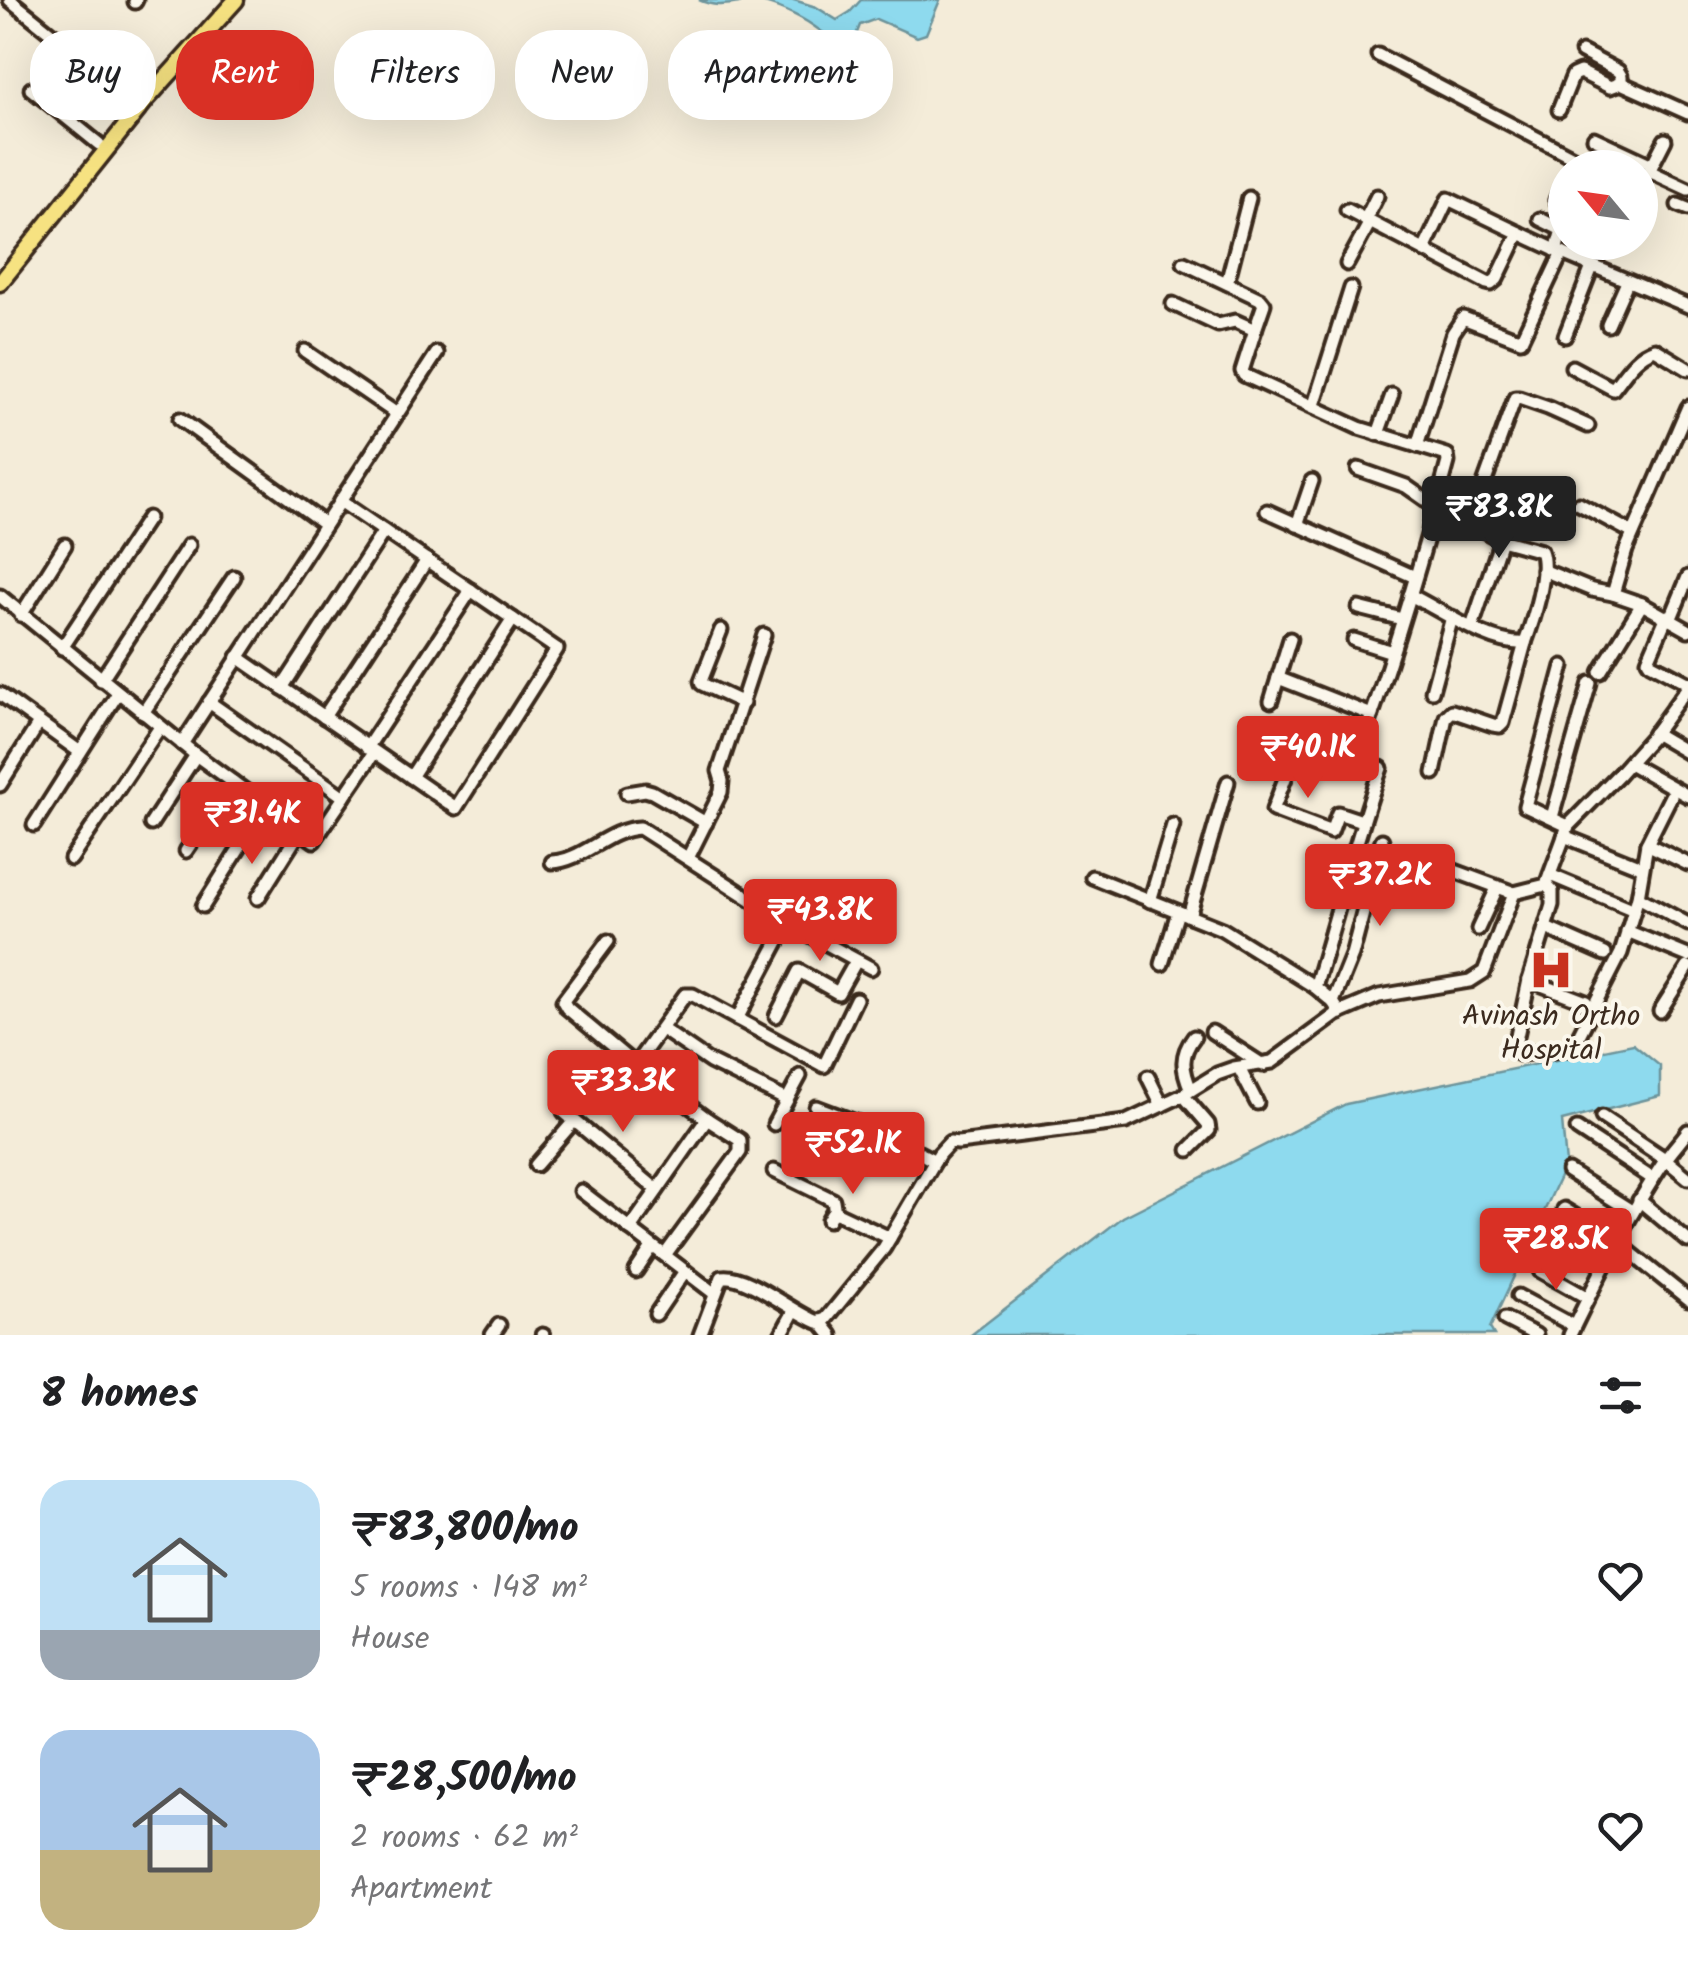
<!DOCTYPE html>
<meta charset="utf-8">
<style>
body{margin:0;font-family:Kalam,sans-serif;background:#f6f6f6;color:#202124;height:100vh;display:flex;flex-direction:column;font-size:38px;white-space:nowrap}
*{box-sizing:border-box;margin:0}
p{font-size:32px;color:#757577}
.icon{flex:none;width:55px;height:55px;fill:none;stroke:currentColor;stroke-width:2;stroke-linecap:round;stroke-linejoin:round}
.map{position:relative;height:1335px;overflow:hidden}
.panel{display:flex;flex-direction:column;background:#fff;flex:1}
.panel>*{flex:none}
.guide{position:absolute;left:30px;top:30px;width:1000px;height:90px;display:flex;gap:20px}
.needle{width:65px;rotate:299deg}
.tools{position:absolute;left:1548px;top:150px;display:grid;gap:20px}
.tools a{display:grid;place-items:center;width:110px;height:110px;border-radius:50%;background:#fff;box-shadow:0 10px 40px #0002;font-size:50px}
.price{position:absolute;translate:-50% -85px;padding:0 22px;border-radius:10px;background:#d93025;color:#fff;font-size:32px;line-height:65px;filter:drop-shadow(0 2px 5px #0008)}
.price::after{content:'';position:absolute;left:50%;top:60px;width:30px;height:22px;margin-left:-15px;background:inherit;clip-path:polygon(0 0,100% 0,50% 100%)}
.price.current{background:#222;color:#fff}
ul{padding:0;list-style:none}
li{display:flex;align-items:center;gap:30px;height:250px;padding:0 40px}
li span{display:grid;place-items:center;flex:none;width:280px;height:200px;border-radius:30px;color:#555}
li>.icon{margin-inline-start:auto}
span .icon{width:120px;height:120px;fill:#fffc;stroke-width:1}
li b{font-size:42px}
h2{display:flex;justify-content:space-between;align-items:center;height:120px;padding:0 40px;font-size:42px}
.chip{padding:0 35px;border-radius:40px;background:#fff;box-shadow:0 10px 40px #0002;font-size:35px;line-height:90px}
.chip.current{background:#d93025;color:#fff}
.map>svg:first-child{display:block}
.water{fill:#8edaee;stroke:#6d949b;stroke-width:2.5}
.lines{fill:none;stroke-linecap:round;stroke-linejoin:round}
.minor-casing{stroke:#3b2a1e;stroke-width:19}
.major-casing{stroke:#3b2a1e;stroke-width:21}
.minor{stroke:#fbf7ec;stroke-width:11}
.major{stroke:#f6e281;stroke-width:14}
.labels{text-anchor:middle;dominant-baseline:central;stroke-width:8;stroke-linejoin:round;paint-order:stroke}
.poi-label{font-size:30px;fill:#3b2a1e;stroke:#fbf7ec}
</style>
<div class="map">
<svg width="1688" height="1335" viewBox="0 0 1688 1335">
<rect width="100%" height="100%" fill="#f4ecd9"/>
<filter id="ink" filterUnits="userSpaceOnUse"><feTurbulence type="fractalNoise" baseFrequency=".01" numOctaves="2"/><feDisplacementMap in="SourceGraphic" scale="20" xChannelSelector="R" yChannelSelector="G"/><feConvolveMatrix kernelMatrix="1 2 1 2 8 2 1 2 1" color-interpolation-filters="sRGB"/></filter>
<g filter="url(#ink)">
<g class="water">
<path d="M 699,0 L 794,0 L 816,7 L 837,20 L 850,12 L 861,0 L 940,0 L 926,34 L 917,37 L 876,19 L 860,25 L 855,38 C 834,43 828,36 812,25 C 799,16 777,6 761,2 C 735,0 723,11 699,0 Z"/>
<path d="M 1633,1044 L 1660,1066 L 1660,1096 L 1562,1121 L 1566,1164 L 1490,1328 L 1494,1335 L 971,1335 L 1123,1217 L 1346,1104 Z"/>
</g>
<g class="lines">
<g class="minor-casing">
<g id="minor">
<path d="M 10,0 L 66,45"/>
<path d="M 135,2 L 136,0"/>
<path d="M 1582,52 L 1618,71 L 1621,76 L 1621,83"/>
<path d="M 1378,55 L 1594,168"/>
<path d="M 31,89 L 99,144"/>
<path d="M 1559,110 L 1573,75 L 1580,72 L 1610,87 L 1621,83 L 1688,113"/>
<path d="M 1594,138 L 1652,165"/>
<path d="M 1649,171 L 1688,189"/>
<path d="M 1565,180 L 1556,200 L 1559,204 L 1565,206"/>
<path d="M 1640,189 L 1665,140"/>
<path d="M 1678,205 L 1688,209"/>
<path d="M 1347,210 L 1487,283 L 1491,284 L 1497,279 L 1519,233 L 1562,253"/>
<path d="M 1540,219 L 1562,230 L 1556,251"/>
<path d="M 1365,220 L 1377,196"/>
<path d="M 1424,250 L 1448,199 L 1519,233"/>
<path d="M 1184,263 L 1260,299 L 1264,304 L 1255,330"/>
<path d="M 1347,264 L 1370,222"/>
<path d="M 1588,265 L 1594,242"/>
<path d="M 1227,283 L 1249,198"/>
<path d="M 1173,304 L 1218,325 L 1235,321 L 1255,330 L 1242,371 L 1244,375 L 1359,428 L 1447,455 L 1448,462 C 1421,564 1390,666 1354,766"/>
<path d="M 1608,325 L 1627,282"/>
<path d="M 1565,336 L 1592,267"/>
<path d="M 305,351 L 397,414"/>
<path d="M 1572,367 L 1613,389 C 1625,374 1636,355 1655,349 L 1688,369"/>
<path d="M 1314,405 L 1351,288"/>
<path d="M 180,419 L 325,524"/>
<path d="M 1378,434 L 1392,395"/>
<path d="M 1417,446 L 1453,333 L 1463,318 L 1521,340 L 1562,253 L 1688,306"/>
<path d="M 1358,469 L 1406,486 L 1436,507"/>
<path d="M 1579,504 L 1633,533"/>
<path d="M 1267,511 L 1415,577"/>
<path d="M 1470,523 L 1515,398 L 1519,398 L 1548,408 L 1588,426"/>
<path d="M 1297,525 L 1312,481"/>
<path d="M 1543,570 L 1592,590 L 1613,594 L 1642,604 L 1688,630"/>
<path d="M 1613,594 L 1626,550 L 1688,407"/>
<path d="M 1410,595 C 1441,610 1491,646 1525,643 C 1533,621 1549,572 1541,551 L 1501,540 L 1436,505"/>
<path d="M 0,596 L 196,755 L 314,841 L 374,753"/>
<path d="M 1359,608 L 1402,619"/>
<path d="M 21,615 L 65,545"/>
<path d="M 1667,616 L 1648,660 L 1650,663 L 1688,683"/>
<path d="M 1671,618 L 1688,577"/>
<path d="M 1472,627 L 1501,540"/>
<path d="M 721,630 L 701,681 L 702,684 L 743,703"/>
<path d="M 1354,640 L 1392,652"/>
<path d="M 62,648 L 148,518"/>
<path d="M 238,657 L 456,808 L 557,649 L 340,501"/>
<path d="M 1563,666 L 1525,806 L 1568,826"/>
<path d="M 1600,672 L 1642,604"/>
<path d="M 1278,678 L 1290,639"/>
<path d="M 101,680 L 189,545"/>
<path d="M 282,688 L 384,531"/>
<path d="M 1432,691 L 1452,617"/>
<path d="M 0,694 L 80,752"/>
<path d="M 1271,701 L 1278,678 L 1372,715"/>
<path d="M 209,702 L 344,797"/>
<path d="M 143,713 L 234,577"/>
<path d="M 324,717 L 427,560"/>
<path d="M 1654,733 L 1688,753"/>
<path d="M 1302,734 L 1273,810 L 1331,832 L 1338,813 L 1362,821"/>
<path d="M 182,744 L 437,353"/>
<path d="M 367,748 L 471,590"/>
<path d="M 1629,763 L 1688,796"/>
<path d="M 1434,773 L 1446,717 L 1452,711 L 1493,725 L 1500,726 L 1503,723 L 1525,643"/>
<path d="M 411,777 L 513,619"/>
<path d="M 0,785 L 39,723"/>
<path d="M 627,793 L 645,790 L 652,792 L 706,823"/>
<path d="M 1552,817 L 1590,683"/>
<path d="M 151,824 L 196,755"/>
<path d="M 34,825 L 118,693"/>
<path d="M 1564,836 L 1641,867"/>
<path d="M 1647,844 L 1688,864"/>
<path d="M 186,851 L 233,782"/>
<path d="M 688,858 L 721,792 L 722,781 L 719,771 L 764,635"/>
<path d="M 71,859 L 160,727"/>
<path d="M 552,862 C 583,861 607,829 640,828 L 788,923 L 871,968"/>
<path d="M 1433,863 L 1514,893"/>
<path d="M 1550,875 L 1634,910"/>
<path d="M 1092,877 L 1222,929 L 1315,987 L 1333,1002 L 1340,1013"/>
<path d="M 1546,885 L 1552,891 L 1552,905 L 1529,980 L 1514,1050 L 1520,1054 L 1572,1049 L 1621,953 L 1638,897 L 1647,844 L 1671,796"/>
<path d="M 1638,897 L 1688,924"/>
<path d="M 258,898 L 300,831"/>
<path d="M 1150,901 L 1173,825"/>
<path d="M 203,906 L 266,806"/>
<path d="M 1189,916 L 1228,782"/>
<path d="M 1546,928 L 1605,954"/>
<path d="M 1478,929 L 1497,888"/>
<path d="M 1627,931 L 1688,956"/>
<path d="M 608,941 L 563,1001 L 567,1008 L 635,1065"/>
<path d="M 1162,964 L 1178,912"/>
<path d="M 1529,980 L 1586,1002"/>
<path d="M 1315,987 C 1338,914 1355,840 1381,768"/>
<path d="M 1333,1002 L 1352,955 L 1382,840"/>
<path d="M 1660,1011 L 1688,967"/>
<path d="M 776,1016 L 799,971 L 838,993 L 856,961"/>
<path d="M 737,1019 L 788,923"/>
<path d="M 662,1029 L 710,1062 L 785,1099"/>
<path d="M 1212,1032 L 1263,1065"/>
<path d="M 1239,1068 L 1257,1103"/>
<path d="M 1148,1077 L 1162,1105"/>
<path d="M 1191,1090 C 1182,1069 1180,1055 1194,1037"/>
<path d="M 1183,1095 L 1208,1124 L 1209,1130 L 1189,1150"/>
<path d="M 816,1107 L 866,1126 L 935,1161"/>
<path d="M 564,1112 L 657,1190"/>
<path d="M 1602,1117 L 1665,1159 L 1688,1178"/>
<path d="M 707,1119 L 635,1065 L 685,995 L 693,995 L 824,1066 L 856,999"/>
<path d="M 774,1124 L 800,1076"/>
<path d="M 1577,1129 L 1653,1179"/>
<path d="M 536,1165 L 574,1121"/>
<path d="M 774,1171 L 833,1200 L 835,1213"/>
<path d="M 1568,1171 L 1633,1212"/>
<path d="M 581,1191 L 715,1294"/>
<path d="M 1639,1200 L 1688,1241"/>
<path d="M 1564,1209 L 1616,1241 L 1688,1299"/>
<path d="M 828,1220 L 832,1213 L 837,1213 L 890,1238"/>
<path d="M 630,1229 L 707,1119 L 740,1140 L 740,1152 L 665,1255"/>
<path d="M 1542,1231 L 1603,1265"/>
<path d="M 636,1271 L 652,1247"/>
<path d="M 1540,1271 L 1588,1298"/>
<path d="M 1518,1296 L 1574,1326"/>
<path d="M 656,1314 L 685,1271"/>
<path d="M 1505,1319 L 1536,1335"/>
<path d="M 820,1321 L 831,1335"/>
<path d="M 492,1335 L 499,1325"/>
<path d="M 542,1335 L 543,1335"/>
<path d="M 700,1335 L 722,1277 C 746,1273 792,1312 818,1322 L 826,1319 L 884,1248 L 939,1154 L 950,1142 L 958,1143 L 1126,1122 L 1183,1095 L 1217,1074 L 1234,1068 L 1272,1062 L 1337,1014 L 1379,996 L 1470,981 L 1484,972 L 1514,893 L 1546,885 L 1568,826 L 1618,775 L 1651,738 L 1688,687"/>
<path d="M 781,1335 L 794,1311"/>
<path d="M 1570,1335 C 1599,1276 1627,1217 1664,1162 C 1671,1151 1680,1142 1688,1131"/>
</g>
</g>
<g class="major-casing">
<path id="major" d="M 0,283 L 147,99 L 236,0"/>
</g>
<use href="#minor" class="minor"/>
<use href="#major" class="major"/>
</g>
</g>
<defs>
<g id="hospital-bare" transform="scale(3.45)"><path d="M-5-5h3v3.5h4V-5h3V5h-3V1.5h-4V5h-3Z" fill="#c8321e" stroke="#fbf7ec" stroke-width="2.5" paint-order="stroke"/></g>
</defs>
<g fill-rule="evenodd">
<use href="#hospital-bare" x="1551" y="970"/>
</g>
<g class="labels">
<g class="poi-label">
<text x="1551" y="1017">Avinash Ortho<tspan x="1551" dy="34">Hospital</tspan></text>
</g>
</g>
</svg>
<div class="tools">
<a><svg class="needle" viewBox="-14 -14 28 28"><path d="M0-13l5 13h-10z" fill="#e53935"/><path d="M0 13l5-13h-10z" fill="#757577"/></svg></a>
</div>
<b class="price current" style="left:1499px;top:561px">₹83.8K</b>
<b class="price" style="left:1308px;top:801px">₹40.1K</b>
<b class="price" style="left:252px;top:867px">₹31.4K</b>
<b class="price" style="left:1380px;top:929px">₹37.2K</b>
<b class="price" style="left:820px;top:964px">₹43.8K</b>
<b class="price" style="left:623px;top:1135px">₹33.3K</b>
<b class="price" style="left:853px;top:1197px">₹52.1K</b>
<b class="price" style="left:1556px;top:1293px">₹28.5K</b>
<div class="guide">
<a class="chip">Buy</a>
<a class="chip current">Rent</a>
<a class="chip">Filters</a>
<a class="chip">New</a>
<a class="chip">Apartment</a>
</div>
</div>
<section class="panel">
<h2>8 homes<svg class="icon" aria-label="filters" viewBox="0 0 24 24"><path d="M4 7h16M4 17h16"/><circle cx="9" cy="7" r="2"/><circle cx="15" cy="17" r="2"/></svg></h2>
<ul>
<li><span style="background:linear-gradient(#bfe0f5 75%,#9aa5b1 0)"><svg class="icon" aria-label="home" viewBox="0 0 24 24"><path d="M3 11l9-7 9 7M6 9v11h12V9"/></svg></span><div><b>₹83,800/mo</b><p>5 rooms · 148 m²</p><p>House</p></div><svg class="icon" aria-label="heart" viewBox="0 0 24 24"><path d="M12 20l-8-8c-3-5 5-10 8-4 3-6 11-1 8 4z"/></svg></li>
<li><span style="background:linear-gradient(#a9c7e8 60%,#c2b280 0)"><svg class="icon" aria-label="home" viewBox="0 0 24 24"><path d="M3 11l9-7 9 7M6 9v11h12V9"/></svg></span><div><b>₹28,500/mo</b><p>2 rooms · 62 m²</p><p>Apartment</p></div><svg class="icon" aria-label="heart" viewBox="0 0 24 24"><path d="M12 20l-8-8c-3-5 5-10 8-4 3-6 11-1 8 4z"/></svg></li>
</ul>
</section>
